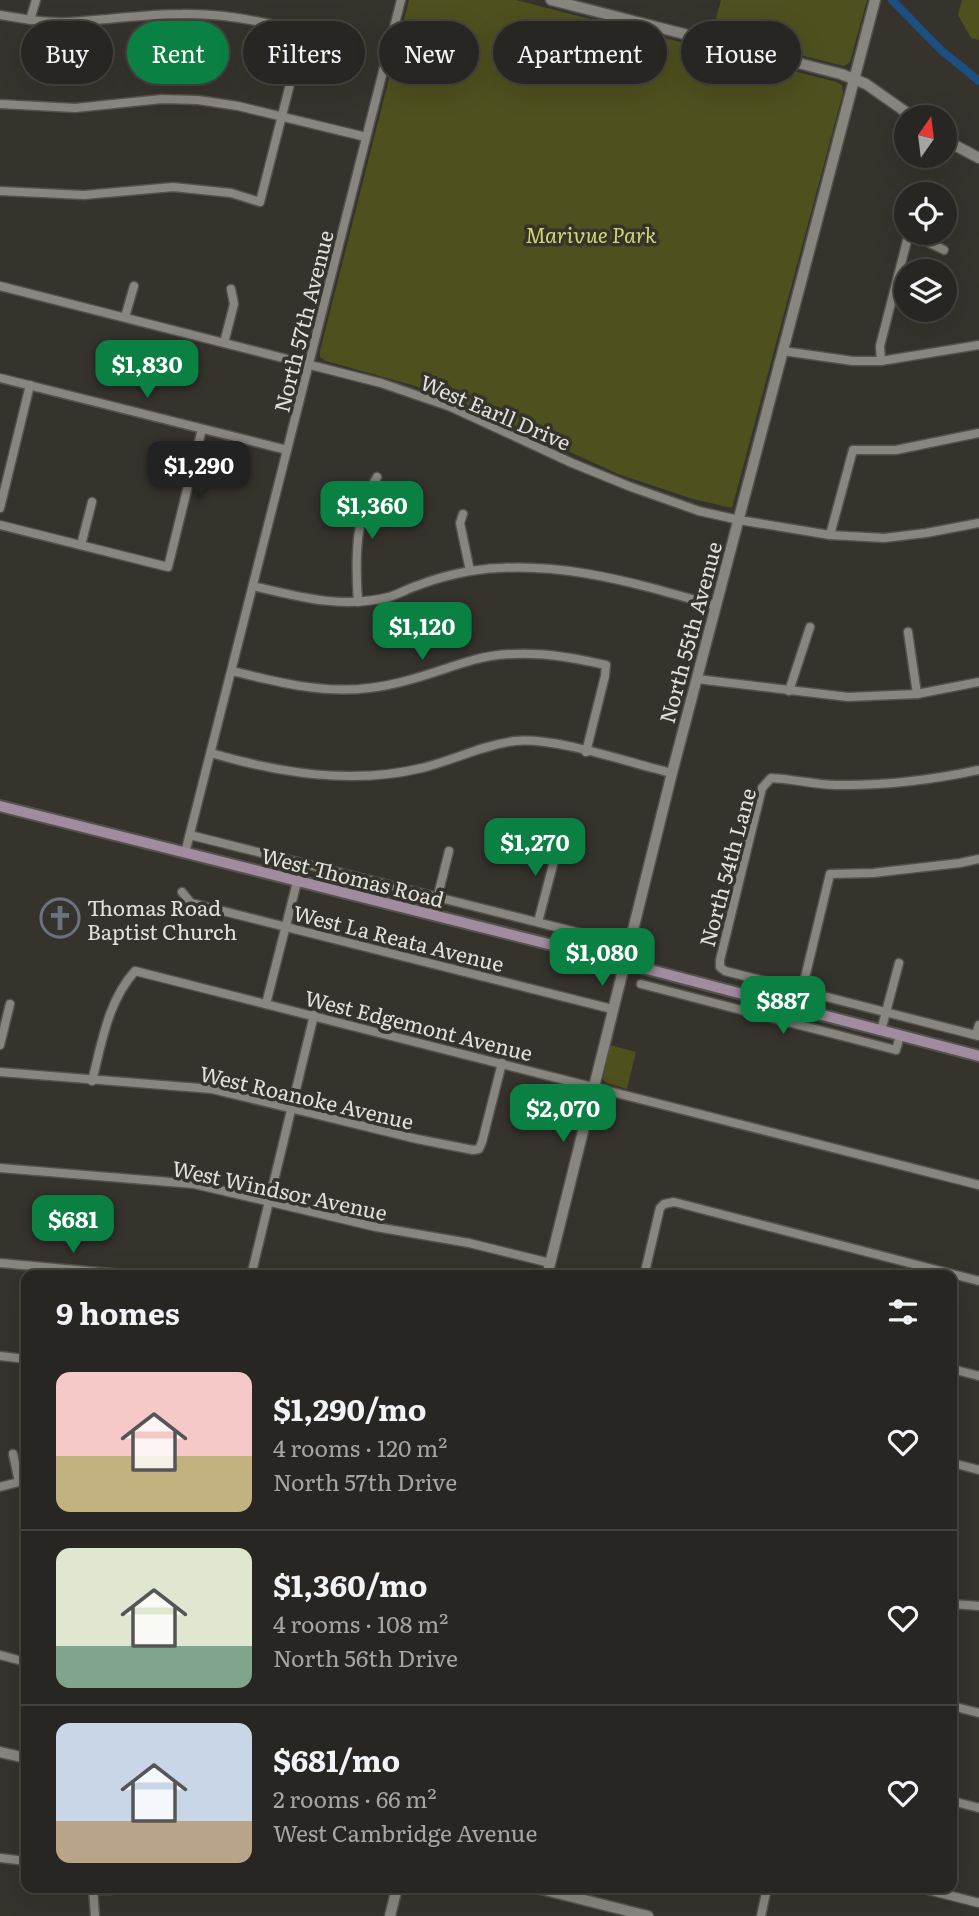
<!DOCTYPE html>
<meta charset="utf-8">
<style>
body{margin:0;font-family:Literata,serif;background:#302e2a;color:#f1f3f6;height:100vh;display:flex;flex-direction:column;font-size:26px;white-space:nowrap}
*{box-sizing:border-box;margin:0}
p{font-size:23px;color:#a5a5a5}
.icon{flex:none;width:38px;height:38px;fill:none;stroke:currentColor;stroke-width:2;stroke-linecap:round;stroke-linejoin:round}
.map{position:relative;flex:1;overflow:hidden}
.sheet{position:absolute;left:21px;top:1270px;width:936px;height:623px;display:flex;flex-direction:column;background:#282622;border-radius:14px;box-shadow:0 7px 28px #0002,0 0 0 2px #444340}
.sheet>*{flex:none}
.guide{position:absolute;left:21px;top:21px;width:938px;height:63px;display:flex;gap:14px}
.needle{width:46px;rotate:14deg}
.buttons{position:absolute;left:894px;top:105px;display:grid;gap:14px}
.buttons a{display:grid;place-items:center;width:63px;height:63px;border-radius:50%;background:#282622;box-shadow:0 7px 28px #0002,0 0 0 2px #444340;font-size:35px}
.price{position:absolute;translate:-50% -60px;padding:0 16px;border-radius:14px;background:#0b8043;color:#fff;font-size:23px;line-height:46px;filter:drop-shadow(0 2px 4px #0008)}
.price::after{content:'';position:absolute;left:50%;top:42px;width:21px;height:16px;margin-left:-10px;background:inherit;clip-path:polygon(0 0,100% 0,50% 100%)}
.price.current{background:#222;color:#fff}
ul{padding:0;list-style:none}
li{display:flex;align-items:center;gap:21px;height:175px;padding:0 35px}
li+li{border-top:2px solid #444340}
li span{display:grid;place-items:center;flex:none;width:196px;height:140px;border-radius:14px;color:#555}
li>.icon{margin-inline-start:auto}
span .icon{width:84px;height:84px;fill:#fffc;stroke-width:1}
li b{font-size:30px}
h2{display:flex;justify-content:space-between;align-items:center;height:84px;padding:0 35px;font-size:30px}
.tag{padding:0 24px;border-radius:32px;background:#282622;box-shadow:0 7px 28px #0002,0 0 0 2px #444340;font-size:24px;line-height:63px}
.tag.current{background:#0b8043;color:#fff}
.map>svg:first-child{display:block}
.green{fill:#4e501e}
.lines{fill:none;stroke-linecap:round;stroke-linejoin:round}
.canal{stroke:#1c5083;stroke-width:8}
.minor-casing{stroke:#54524d;stroke-width:11}
.tertiary-casing{stroke:#54524d;stroke-width:13}
.secondary-casing{stroke:#54524d;stroke-width:14}
.minor{stroke:#89867f;stroke-width:8}
.tertiary{stroke:#89867f;stroke-width:10}
.secondary{stroke:#a08c9e;stroke-width:10}
.labels{text-anchor:middle;dominant-baseline:central;stroke-width:7;stroke-linejoin:round;paint-order:stroke}
.park-label{font-size:21px;font-style:italic;fill:#d2d86e;stroke:#36332d}
.street-label{font-size:21px;fill:#e2e1dd;stroke:#36332d}
.poi-label{font-size:21px;fill:#e2e1dd;stroke:#36332d;text-anchor:start}
</style>
<div class="map">
<svg width="979" height="1916" viewBox="0 0 979 1916">
<rect width="100%" height="100%" fill="#36332d"/>
<g class="green">
<path d="M 409,0 L 516,0 L 836,82 L 842,85 L 843,93 L 732,508 L 693,499 L 618,474 L 485,413 L 412,385 L 326,361 L 320,357 L 320,351 Z"/>
<path d="M 721,0 L 867,0 L 850,62 L 844,66 L 712,33 Z"/>
<path d="M 962,0 L 979,0 L 979,40 L 971,38 L 958,15 Z"/>
<path d="M 610,1045 L 636,1052 L 627,1089 L 606,1083 L 603,1079 Z"/>
</g>
<g class="lines">
<path class="canal" d="M 892,0 L 941,50 L 979,81"/>
<g class="minor-casing">
<g id="minor">
<path d="M 0,15 C 23,19 46,23 69,22 C 107,20 144,14 182,14 C 223,13 264,21 303,33 L 260,202 L 231,193 L 173,187 L 84,195 L 0,191"/>
<path d="M 30,20 L 36,0"/>
<path d="M 0,104 L 75,108 L 162,99 L 198,100 L 238,106 L 366,137"/>
<path d="M 0,286 L 381,383 L 451,407 L 572,463 L 631,487 L 699,511 L 739,520 L 830,535 L 884,538 L 926,533 L 979,523"/>
<path d="M 125,317 L 134,286"/>
<path d="M 224,343 L 234,304 L 231,289"/>
<path d="M 783,351 L 853,361 L 881,361 L 979,345"/>
<path d="M 881,361 L 880,346 L 909,233 L 944,250"/>
<path d="M 0,378 L 287,450"/>
<path d="M 0,508 L 30,385"/>
<path d="M 463,514 L 460,523 L 470,571"/>
<path d="M 0,525 L 168,567 L 202,429"/>
<path d="M 830,535 L 853,450 L 896,450 L 979,433"/>
<path d="M 81,545 L 92,502"/>
<path d="M 253,586 C 299,597 342,609 389,597 C 399,594 409,588 419,585 C 434,579 454,574 470,571 C 555,558 635,583 716,606"/>
<path d="M 358,602 C 355,560 355,515 377,477"/>
<path d="M 908,632 L 917,694"/>
<path d="M 232,671 C 277,682 322,694 369,688 C 406,684 438,670 473,660 C 518,648 561,655 606,665 L 605,676 L 586,752"/>
<path d="M 697,679 L 848,697 L 917,694 L 979,682"/>
<path d="M 789,691 L 810,627"/>
<path d="M 211,753 C 279,773 352,785 422,768 C 454,760 483,745 515,741 C 557,737 629,763 672,773"/>
<path d="M 979,770 C 932,780 884,786 835,785 C 813,784 792,779 771,778 L 762,788 L 720,960 L 720,967 L 725,971 L 979,1036"/>
<path d="M 190,835 L 596,937"/>
<path d="M 185,853 L 401,0"/>
<path d="M 182,892 L 191,903 L 612,1009"/>
<path d="M 433,915 L 449,851"/>
<path d="M 538,922 L 555,857 L 556,836"/>
<path d="M 641,984 L 896,1050 L 900,1036"/>
<path d="M 802,990 L 830,874 L 873,873 L 960,863 L 979,859"/>
<path d="M 266,1004 L 297,882"/>
<path d="M 881,1031 L 899,963"/>
<path d="M 976,1035 L 979,1025"/>
<path d="M 0,1045 L 10,1004"/>
<path d="M 0,1072 L 212,1089 L 417,1139 L 473,1150 L 479,1149 L 482,1142 L 502,1063"/>
<path d="M 92,1081 C 102,1042 108,1001 135,971 L 979,1185"/>
<path d="M 0,1168 L 194,1184 L 376,1227 L 469,1243 L 550,1263"/>
<path d="M 0,1263 L 143,1276"/>
<path d="M 251,1276 L 314,1015"/>
<path d="M 644,1276 L 660,1208 L 664,1204 L 674,1202 L 979,1281"/>
<path d="M 0,1356 L 26,1359"/>
<path d="M 952,1369 L 979,1376"/>
<path d="M 13,1454 L 19,1482"/>
<path d="M 952,1463 L 979,1470"/>
<path d="M 0,1487 L 26,1480"/>
<path d="M 952,1604 L 979,1606"/>
<path d="M 0,1655 L 26,1662"/>
<path d="M 952,1706 L 979,1713"/>
<path d="M 952,1801 L 979,1808"/>
<path d="M 0,1858 L 26,1861"/>
<path d="M 93,1888 L 95,1916"/>
<path d="M 920,1888 L 979,1903"/>
<path d="M 93,1890 L 111,1890"/>
<path d="M 761,1916 L 767,1888"/>
</g>
</g>
<g class="tertiary-casing">
<g id="tertiary">
<path d="M 551,0 L 841,74 L 866,84 L 913,117"/>
<path d="M 945,140 L 979,158"/>
<path d="M 547,1276 L 672,773 L 875,0"/>
<path d="M 0,1752 L 26,1758"/>
<path d="M 537,1888 L 648,1916"/>
<path d="M 390,1916 L 397,1888"/>
</g>
</g>
<g class="secondary-casing">
<path id="secondary" d="M 0,806 L 624,963 L 979,1056"/>
</g>
<use href="#minor" class="minor"/>
<use href="#tertiary" class="tertiary"/>
<use href="#secondary" class="secondary"/>
</g>
<defs>
<g id="church-ring" transform="scale(2.0125)"><circle r="9.5" fill="#36332d" stroke="#6b7280" stroke-width="1.5"/><path d="M-1.2-6h2.4v3.5h3.3v2.4h-3.3V6h-2.4V-.1h-3.3v-2.4h3.3Z" fill="#6b7280"/></g>
</defs>
<g fill-rule="evenodd">
<use href="#church-ring" x="60" y="918"/>
</g>
<g class="labels">
<g class="park-label">
<text x="591" y="233">Marivue Park</text>
</g>
<g class="street-label">
<text transform="translate(302 321) rotate(-76)">North 57th Avenue</text>
<text transform="translate(496 411) rotate(23)">West Earll Drive</text>
<text transform="translate(689 632) rotate(-75)">North 55th Avenue</text>
<text transform="translate(726 867) rotate(-75)">North 54th Lane</text>
<text transform="translate(353 876) rotate(14)">West Thomas Road</text>
<text transform="translate(399 937) rotate(14)">West La Reata Avenue</text>
<text transform="translate(419 1024) rotate(14)">West Edgemont Avenue</text>
<text transform="translate(307 1096) rotate(13)">West Roanoke Avenue</text>
<text transform="translate(280 1189) rotate(12)">West Windsor Avenue</text>
</g>
<g class="poi-label">
<text x="87" y="906">Thomas Road<tspan x="87" dy="24">Baptist Church</tspan></text>
</g>
</g>
</svg>
<div class="buttons">
<a><svg class="needle" viewBox="-14 -14 28 28"><path d="M0-13l5 13h-10z" fill="#e53935"/><path d="M0 13l5-13h-10z" fill="#a5a5a5"/></svg></a>
<a><svg class="icon" aria-label="locate" viewBox="0 0 24 24"><circle cx="12" cy="12" r="6"/><path d="M12 2v4M12 18v4M2 12h4M18 12h4"/></svg></a>
<a><svg class="icon" aria-label="layers" viewBox="0 0 24 24"><path d="M12 4l9 5-9 5-9-5zM3 14l9 5 9-5"/></svg></a>
</div>
<b class="price" style="left:147px;top:400px">$1,830</b>
<b class="price current" style="left:199px;top:501px">$1,290</b>
<b class="price" style="left:372px;top:541px">$1,360</b>
<b class="price" style="left:422px;top:662px">$1,120</b>
<b class="price" style="left:535px;top:878px">$1,270</b>
<b class="price" style="left:602px;top:988px">$1,080</b>
<b class="price" style="left:783px;top:1036px">$887</b>
<b class="price" style="left:563px;top:1144px">$2,070</b>
<b class="price" style="left:73px;top:1255px">$681</b>
<div class="guide">
<a class="tag">Buy</a>
<a class="tag current">Rent</a>
<a class="tag">Filters</a>
<a class="tag">New</a>
<a class="tag">Apartment</a>
<a class="tag">House</a>
</div>
<section class="sheet">
<h2>9 homes<svg class="icon" aria-label="filters" viewBox="0 0 24 24"><path d="M4 7h16M4 17h16"/><circle cx="9" cy="7" r="2"/><circle cx="15" cy="17" r="2"/></svg></h2>
<ul>
<li><span style="background:linear-gradient(#f6c9c9 60%,#c2b280 0)"><svg class="icon" aria-label="home" viewBox="0 0 24 24"><path d="M3 11l9-7 9 7M6 9v11h12V9"/></svg></span><div><b>$1,290/mo</b><p>4 rooms · 120 m²</p><p>North 57th Drive</p></div><svg class="icon" aria-label="heart" viewBox="0 0 24 24"><path d="M12 20l-8-8c-3-5 5-10 8-4 3-6 11-1 8 4z"/></svg></li>
<li><span style="background:linear-gradient(#dfe7d0 70%,#7fa58c 0)"><svg class="icon" aria-label="home" viewBox="0 0 24 24"><path d="M3 11l9-7 9 7M6 9v11h12V9"/></svg></span><div><b>$1,360/mo</b><p>4 rooms · 108 m²</p><p>North 56th Drive</p></div><svg class="icon" aria-label="heart" viewBox="0 0 24 24"><path d="M12 20l-8-8c-3-5 5-10 8-4 3-6 11-1 8 4z"/></svg></li>
<li><span style="background:linear-gradient(#c9d6e8 70%,#b9a48a 0)"><svg class="icon" aria-label="home" viewBox="0 0 24 24"><path d="M3 11l9-7 9 7M6 9v11h12V9"/></svg></span><div><b>$681/mo</b><p>2 rooms · 66 m²</p><p>West Cambridge Avenue</p></div><svg class="icon" aria-label="heart" viewBox="0 0 24 24"><path d="M12 20l-8-8c-3-5 5-10 8-4 3-6 11-1 8 4z"/></svg></li>
</ul>
</section>
</div>
